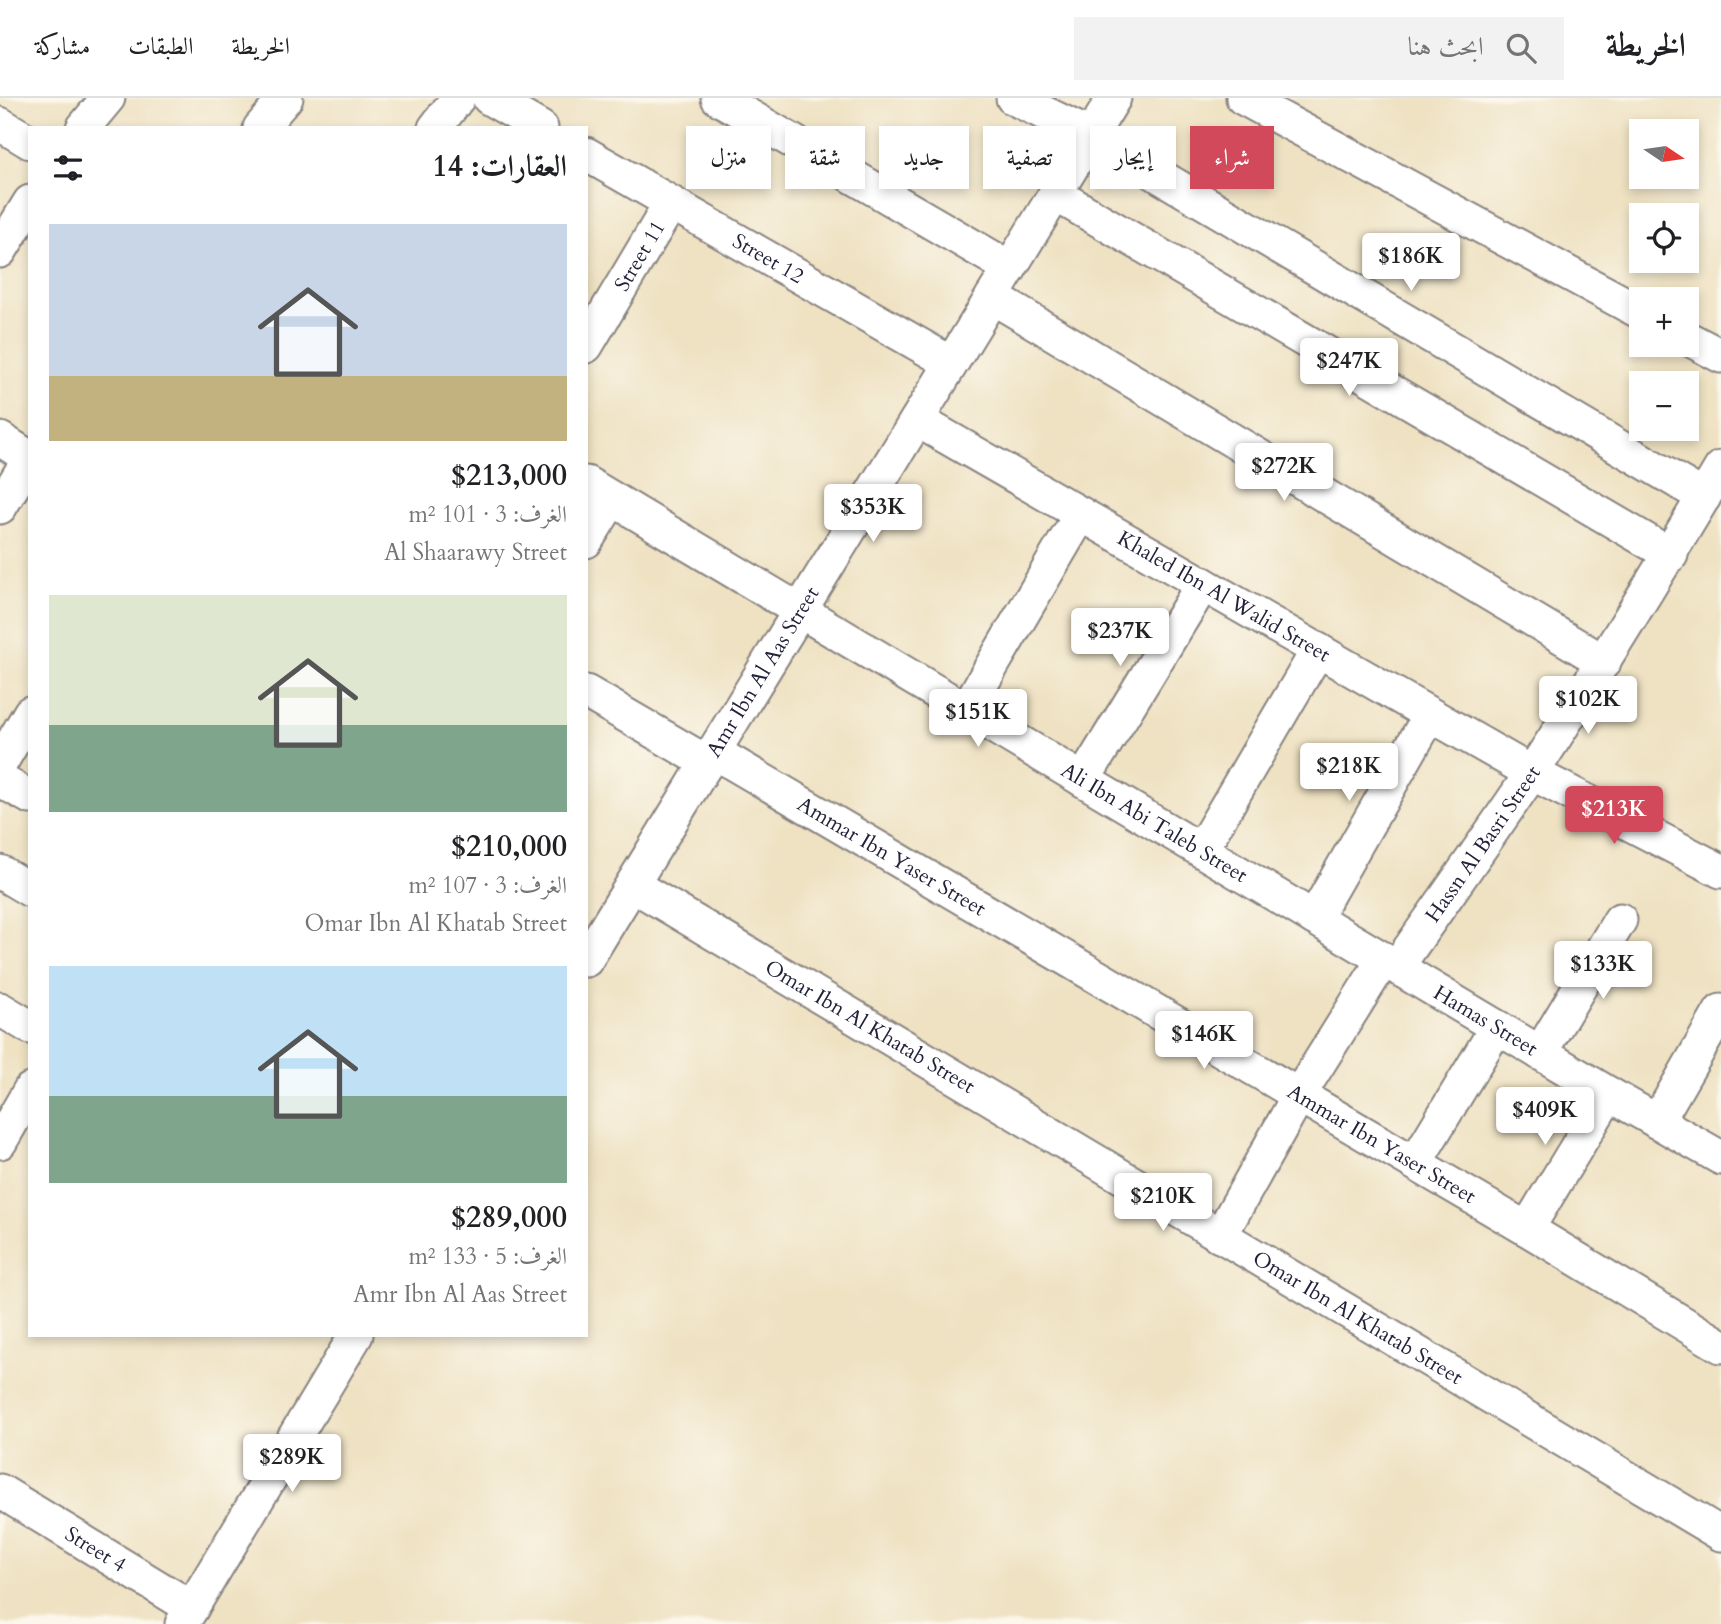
<!DOCTYPE html>
<html lang="ar">
<meta charset="utf-8">
<style>
body{margin:0;font-family:Cardo,Amiri,serif;background:#f2f2f2;color:#202124;direction:rtl;height:100vh;display:flex;flex-direction:column;font-size:26px;white-space:nowrap}
*{box-sizing:border-box;margin:0}
p{font-size:23px;color:#757577}
.icon{flex:none;width:38px;height:38px;fill:none;stroke:currentColor;stroke-width:2;stroke-linecap:round;stroke-linejoin:round}
.map{position:relative;flex:1;overflow:hidden;direction:ltr}
.details{position:absolute;left:28px;top:28px;width:560px;height:1211px;display:flex;flex-direction:column;background:#fff;border-radius:0px;box-shadow:0 4px 10px #0003;direction:rtl}
.details>*{flex:none}
.top-card{position:absolute;left:609px;top:28px;width:665px;height:63px;direction:rtl;display:flex;gap:14px}
.needle{width:46px;rotate:103deg}
.buttons{position:absolute;left:1629px;top:21px;display:grid;gap:14px}
.buttons a{display:grid;place-items:center;width:70px;height:70px;border-radius:0px;background:#fff;box-shadow:0 4px 10px #0003;font-size:35px}
.price{position:absolute;translate:-50% -60px;padding:0 16px;border-radius:7px;background:#fff;color:#222;font-size:23px;line-height:46px;filter:drop-shadow(0 2px 4px #0008)}
.price::after{content:'';position:absolute;left:50%;top:42px;width:21px;height:16px;margin-left:-10px;background:inherit;clip-path:polygon(0 0,100% 0,50% 100%)}
.price.on{background:#d1495b;color:#fff}
ul{padding:0;list-style:none}
li{display:grid;align-content:center;gap:14px;height:371px;padding:0 21px}
li span{display:grid;place-items:center;height:217px;border-radius:0px;color:#555}
li>.icon{margin-inline-start:auto}
span .icon{width:126px;height:126px;fill:#fffc;stroke-width:1}
li b{font-size:30px}
h2{display:flex;justify-content:space-between;align-items:center;height:84px;padding:0 21px;font-size:30px}
.pill{padding:0 24px;border-radius:0px;background:#fff;box-shadow:0 4px 10px #0003;font-size:24px;line-height:63px}
.pill.on{background:#d1495b;color:#fff}
header{display:flex;align-items:center;gap:42px;box-sizing:border-box;height:98px;padding:0 35px;background:#fff;border-bottom:2px solid #e0e0e0}
header strong{font-size:33px}
nav{display:flex;gap:38px;margin-inline-start:auto;font-size:24px}
.search{width:490px;height:63px;background:#f2f2f2;display:flex;align-items:center;gap:18px;box-sizing:border-box;padding:0 24px;border-radius:0px;color:#757577;font-size:26px}
.map>svg:first-child{display:block}
.lines{fill:none;stroke-linecap:round;stroke-linejoin:round}
.street-casing{stroke:#88827f;stroke-width:37}
.street{stroke:#fff;stroke-width:33}
.labels{text-anchor:middle;dominant-baseline:central;stroke-width:5;stroke-linejoin:round;paint-order:stroke}
.street-label{font-size:21px;fill:#22223b;stroke:#fbf7ec}
</style>
<header>
<strong>الخريطة</strong>
<div class="search"><svg class="icon" aria-label="search" viewBox="0 0 24 24"><circle cx="10" cy="10" r="6"/><path d="M15 15l6 6"/></svg>ابحث هنا</div>
<nav><a>الخريطة</a><a>الطبقات</a><a>مشاركة</a></nav>
</header>
<div class="map">
<svg width="1721" height="1526" viewBox="0 0 1721 1526">
<rect width="100%" height="100%" fill="#fbf7ec"/>
<filter id="ink" filterUnits="userSpaceOnUse"><feTurbulence type="fractalNoise" baseFrequency=".0143" numOctaves="2"/><feDisplacementMap in="SourceGraphic" scale="14" xChannelSelector="R" yChannelSelector="G"/><feConvolveMatrix kernelMatrix="1 2 1 2 8 2 1 2 1" color-interpolation-filters="sRGB"/></filter>
<filter id="wash" filterUnits="userSpaceOnUse"><feTurbulence type="fractalNoise" baseFrequency=".00686" numOctaves="4" result="noise"/><feDisplacementMap in="SourceGraphic" scale="28" xChannelSelector="R" yChannelSelector="G"/><feGaussianBlur stdDeviation="1.57" result="paint"/><feColorMatrix in="noise" values="0 0 0 0 0 0 0 0 0 0 0 0 0 0 0 0 0 1.4 0 .05"/><feComposite in="paint" operator="in"/></filter>
<g filter="url(#wash)">
<rect width="100%" height="100%" fill="#efe2c3"/>
</g>
<g filter="url(#ink)">
<g class="lines">
<g class="street-casing">
<g id="street">
<path d="M 489,0 L 541,30"/>
<path d="M 718,0 L 1010,170"/>
<path d="M 1013,0 L 1090,37 L 1704,399"/>
<path d="M 1243,0 L 1642,215"/>
<path d="M 0,26 L 30,44"/>
<path d="M 83,30 L 108,0"/>
<path d="M 260,30 L 286,0"/>
<path d="M 435,30 L 458,0"/>
<path id="s1" d="M 586,56 L 951,265"/>
<path d="M 1055,96 L 1671,457"/>
<path d="M 0,153 L 30,104"/>
<path d="M 992,199 L 1604,564"/>
<path d="M 1687,240 L 1721,258"/>
<path id="s2" d="M 586,248 L 671,105"/>
<path id="s3" d="M 917,322 L 1532,675 L 1721,773"/>
<path d="M 0,341 L 30,360"/>
<path id="s4" d="M 586,385 L 1609,996 L 1721,1060"/>
<path d="M 0,409 L 30,360"/>
<path d="M 586,443 L 612,401"/>
<path d="M 586,594 L 708,665"/>
<path d="M 966,612 L 1081,416"/>
<path id="s5" d="M 714,654 L 1527,1131 L 1721,1248"/>
<path d="M 0,666 L 30,615"/>
<path d="M 0,682 L 30,699"/>
<path d="M 1083,682 L 1203,486"/>
<path d="M 1201,752 L 1318,552"/>
<path d="M 0,774 L 30,792"/>
<path id="s6" d="M 633,787 L 1721,1436"/>
<path d="M 1314,820 L 1430,617"/>
<path id="s7" d="M 586,862 L 1114,0"/>
<path id="s8" d="M 1397,869 C 1442,804 1489,739 1533,673 C 1599,573 1660,472 1721,370"/>
<path d="M 0,911 L 30,929"/>
<path d="M 1540,955 L 1620,822"/>
<path d="M 1657,1024 L 1721,913"/>
<path d="M 0,1044 L 30,992"/>
<path d="M 1415,1065 L 1497,929"/>
<path d="M 1527,1131 L 1609,996"/>
<path d="M 1220,1138 L 1299,997 L 1384,861"/>
<path id="s9" d="M 0,1393 L 192,1510"/>
<path d="M 182,1526 L 356,1237"/>
</g>
</g>
<use href="#street" class="street"/>
</g>
</g>
<g class="labels">
<g class="street-label">
<text stroke="none"><textPath href="#s2" startOffset="105">Street 11</textPath></text>
<text stroke="none"><textPath href="#s1" startOffset="210">Street 12</textPath></text>
<text stroke="none"><textPath href="#s3" startOffset="354">Khaled Ibn Al Walid Street</textPath></text>
<text stroke="none"><textPath href="#s7" startOffset="338">Amr Ibn Al Aas Street</textPath></text>
<text stroke="none"><textPath href="#s4" startOffset="662">Ali Ibn Abi Taleb Street</textPath></text>
<text stroke="none"><textPath href="#s8" startOffset="150">Hassn Al Basri Street</textPath></text>
<text stroke="none"><textPath href="#s5" startOffset="206">Ammar Ibn Yaser Street</textPath></text>
<text stroke="none"><textPath href="#s4" startOffset="1048">Hamas Street</textPath></text>
<text stroke="none"><textPath href="#s6" startOffset="276">Omar Ibn Al Khatab Street</textPath></text>
<text stroke="none"><textPath href="#s5" startOffset="774">Ammar Ibn Yaser Street</textPath></text>
<text stroke="none"><textPath href="#s6" startOffset="844">Omar Ibn Al Khatab Street</textPath></text>
<text stroke="none"><textPath href="#s9" startOffset="112">Street 4</textPath></text>
</g>
</g>
</svg>
<div class="buttons">
<a><svg class="needle" viewBox="-14 -14 28 28"><path d="M0-13l5 13h-10z" fill="#e53935"/><path d="M0 13l5-13h-10z" fill="#757577"/></svg></a>
<a><svg class="icon" aria-label="locate" viewBox="0 0 24 24"><circle cx="12" cy="12" r="6"/><path d="M12 2v4M12 18v4M2 12h4M18 12h4"/></svg></a>
<a>+</a>
<a>−</a>
</div>
<b class="price" style="left:1411px;top:195px">$186K</b>
<b class="price" style="left:1349px;top:300px">$247K</b>
<b class="price" style="left:1284px;top:405px">$272K</b>
<b class="price" style="left:873px;top:446px">$353K</b>
<b class="price" style="left:1120px;top:570px">$237K</b>
<b class="price" style="left:1588px;top:638px">$102K</b>
<b class="price" style="left:978px;top:651px">$151K</b>
<b class="price" style="left:1349px;top:705px">$218K</b>
<b class="price on" style="left:1614px;top:748px">$213K</b>
<b class="price" style="left:1603px;top:903px">$133K</b>
<b class="price" style="left:1204px;top:973px">$146K</b>
<b class="price" style="left:1545px;top:1049px">$409K</b>
<b class="price" style="left:1163px;top:1135px">$210K</b>
<b class="price" style="left:292px;top:1396px">$289K</b>
<div class="top-card">
<a class="pill on">شراء</a>
<a class="pill">إيجار</a>
<a class="pill">تصفية</a>
<a class="pill">جديد</a>
<a class="pill">شقة</a>
<a class="pill">منزل</a>
</div>
<section class="details">
<h2>العقارات: 14<svg class="icon" aria-label="filters" viewBox="0 0 24 24"><path d="M4 7h16M4 17h16"/><circle cx="9" cy="7" r="2"/><circle cx="15" cy="17" r="2"/></svg></h2>
<ul>
<li><span style="background:linear-gradient(#c9d6e8 70%,#c2b280 0)"><svg class="icon" aria-label="home" viewBox="0 0 24 24"><path d="M3 11l9-7 9 7M6 9v11h12V9"/></svg></span><div><b>$213,000</b><p>الغرف: 3 · 101 m²</p><p>Al Shaarawy Street</p></div></li>
<li><span style="background:linear-gradient(#dfe7d0 60%,#7fa58c 0)"><svg class="icon" aria-label="home" viewBox="0 0 24 24"><path d="M3 11l9-7 9 7M6 9v11h12V9"/></svg></span><div><b>$210,000</b><p>الغرف: 3 · 107 m²</p><p>Omar Ibn Al Khatab Street</p></div></li>
<li><span style="background:linear-gradient(#bfe0f5 60%,#7fa58c 0)"><svg class="icon" aria-label="home" viewBox="0 0 24 24"><path d="M3 11l9-7 9 7M6 9v11h12V9"/></svg></span><div><b>$289,000</b><p>الغرف: 5 · 133 m²</p><p>Amr Ibn Al Aas Street</p></div></li>
</ul>
</section>
</div>
